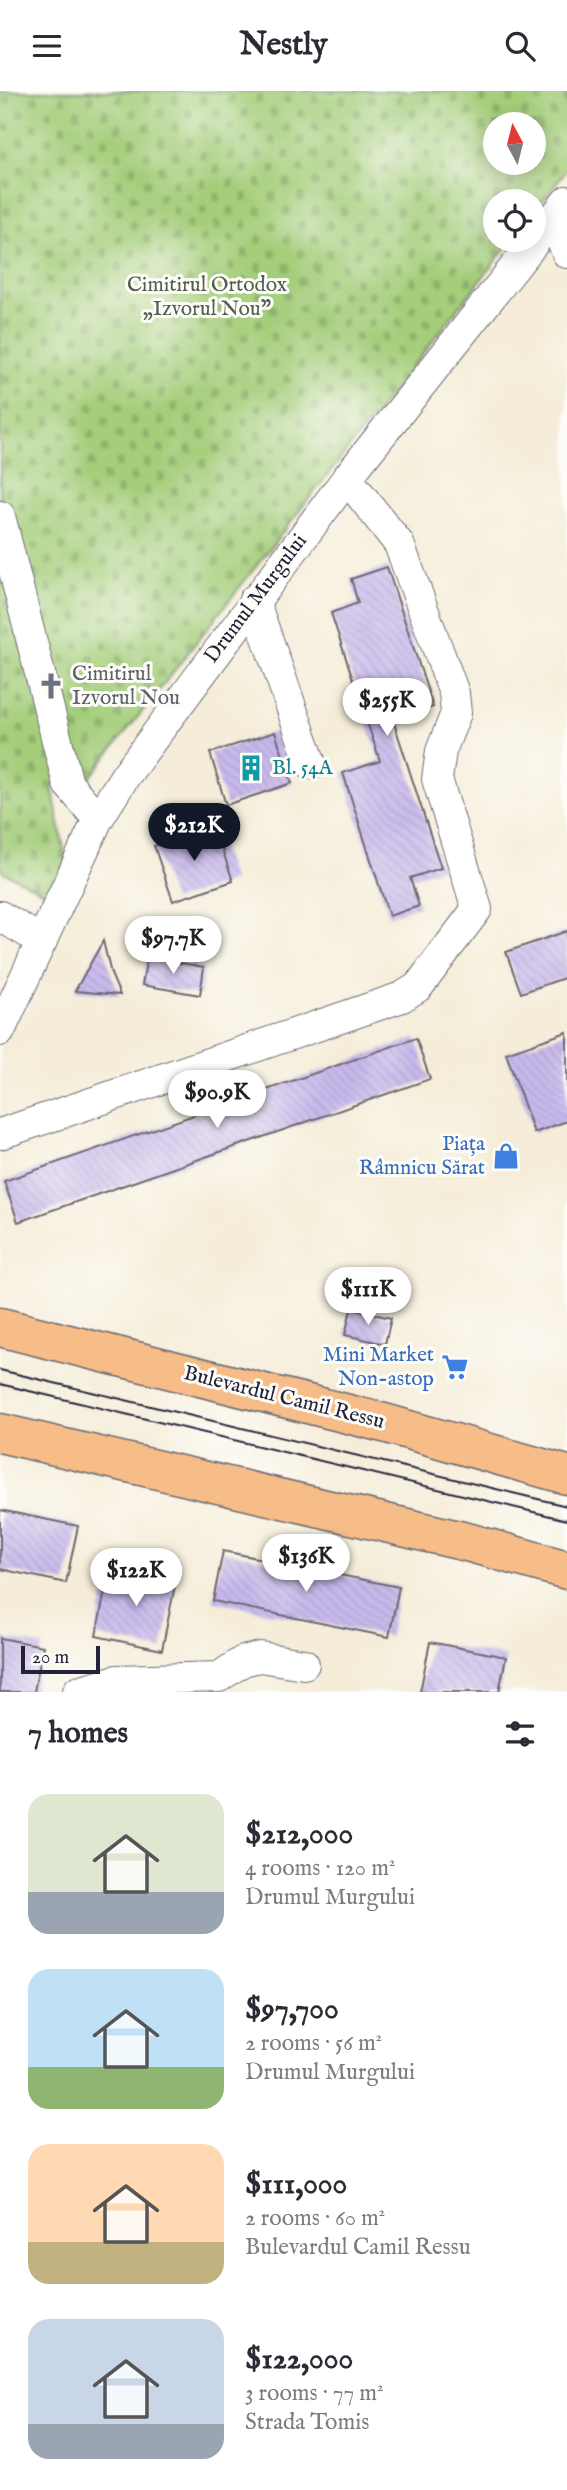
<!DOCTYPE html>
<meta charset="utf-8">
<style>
body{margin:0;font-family:"IM FELL English",serif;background:#f2f2f3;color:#2b2b33;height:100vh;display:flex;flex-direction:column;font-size:26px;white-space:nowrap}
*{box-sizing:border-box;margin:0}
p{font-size:23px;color:#7c7c81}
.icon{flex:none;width:38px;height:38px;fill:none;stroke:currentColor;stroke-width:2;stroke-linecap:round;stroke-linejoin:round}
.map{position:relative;height:1601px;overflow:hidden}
.panel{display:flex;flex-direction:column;background:#fff;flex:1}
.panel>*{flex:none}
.needle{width:46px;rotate:353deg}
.tools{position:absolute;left:483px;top:21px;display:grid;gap:14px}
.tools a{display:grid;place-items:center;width:63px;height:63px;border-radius:50%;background:#fff;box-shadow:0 4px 18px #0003;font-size:35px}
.scale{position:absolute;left:21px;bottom:18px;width:79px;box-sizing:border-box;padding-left:7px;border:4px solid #22223b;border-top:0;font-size:19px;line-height:24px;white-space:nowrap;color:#22223b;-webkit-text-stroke:5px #fdfcf7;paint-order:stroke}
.price{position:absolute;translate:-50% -60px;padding:0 16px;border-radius:24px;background:#fff;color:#222;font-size:23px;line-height:46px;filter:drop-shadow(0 2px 4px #0008)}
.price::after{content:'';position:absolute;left:50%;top:42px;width:21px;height:16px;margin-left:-10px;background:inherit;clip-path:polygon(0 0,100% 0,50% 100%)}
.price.selected{background:#111827;color:#fff}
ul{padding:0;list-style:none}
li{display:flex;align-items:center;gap:21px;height:175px;padding:0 28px}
li span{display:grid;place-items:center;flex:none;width:196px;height:140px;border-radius:21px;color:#555}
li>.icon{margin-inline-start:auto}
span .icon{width:84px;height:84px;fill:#fffc;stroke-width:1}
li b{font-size:30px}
h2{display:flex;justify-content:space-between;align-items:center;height:84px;padding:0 28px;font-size:30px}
header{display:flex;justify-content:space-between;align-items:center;height:91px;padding:0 28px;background:#fff;font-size:32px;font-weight:700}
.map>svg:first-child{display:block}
.cemetery{fill:url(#cemetery-stones);stroke:#63785a;stroke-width:2;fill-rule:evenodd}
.building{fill:url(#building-back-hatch)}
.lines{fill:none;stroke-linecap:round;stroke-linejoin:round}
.minor-casing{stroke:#6c6972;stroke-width:32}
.major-casing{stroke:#6c6972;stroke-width:41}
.minor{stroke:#fff;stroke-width:30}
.major{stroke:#f7bd88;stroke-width:38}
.tram{stroke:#22223b;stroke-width:2}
.labels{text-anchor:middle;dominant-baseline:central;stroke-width:6;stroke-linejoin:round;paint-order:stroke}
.park-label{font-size:21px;fill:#505e51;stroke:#fdfcf7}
.street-label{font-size:21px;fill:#22223b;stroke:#fdfcf7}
.worship-label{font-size:21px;fill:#5b616d;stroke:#fdfcf7;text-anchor:start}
.culture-label{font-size:21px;fill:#0d838f;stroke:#fdfcf7;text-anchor:start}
.shop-label{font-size:21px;fill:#366cbe;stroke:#fdfcf7;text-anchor:end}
</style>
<header><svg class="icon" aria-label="menu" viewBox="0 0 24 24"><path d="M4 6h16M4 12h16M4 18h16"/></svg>Nestly<svg class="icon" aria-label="search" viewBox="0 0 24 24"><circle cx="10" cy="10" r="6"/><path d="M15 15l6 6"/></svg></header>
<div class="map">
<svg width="567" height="1601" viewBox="0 0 567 1601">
<defs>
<pattern id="cemetery-stones" width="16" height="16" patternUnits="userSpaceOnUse" patternTransform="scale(1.75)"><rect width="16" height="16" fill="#a4ce7a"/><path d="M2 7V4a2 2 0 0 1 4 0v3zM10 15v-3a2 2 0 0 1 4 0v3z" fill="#8db16a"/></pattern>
<pattern id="building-back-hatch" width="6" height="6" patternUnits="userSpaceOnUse" patternTransform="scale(1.75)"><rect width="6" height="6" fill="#c8b9ec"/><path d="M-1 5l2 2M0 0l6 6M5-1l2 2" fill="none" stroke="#ac9fcb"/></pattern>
</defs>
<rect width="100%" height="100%" fill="#fdfcf7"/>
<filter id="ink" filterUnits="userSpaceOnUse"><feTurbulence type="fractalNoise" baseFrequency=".0143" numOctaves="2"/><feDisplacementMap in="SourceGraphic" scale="14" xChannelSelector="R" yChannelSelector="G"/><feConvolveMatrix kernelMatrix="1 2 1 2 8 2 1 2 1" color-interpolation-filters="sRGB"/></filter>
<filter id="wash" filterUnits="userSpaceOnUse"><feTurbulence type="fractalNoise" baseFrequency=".00686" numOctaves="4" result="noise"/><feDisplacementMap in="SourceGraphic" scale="28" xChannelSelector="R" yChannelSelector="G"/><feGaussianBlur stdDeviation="1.57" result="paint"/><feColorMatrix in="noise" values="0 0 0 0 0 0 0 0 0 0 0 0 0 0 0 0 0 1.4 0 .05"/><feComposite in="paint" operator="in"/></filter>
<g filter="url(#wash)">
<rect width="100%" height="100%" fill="#f5edd9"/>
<path class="cemetery" d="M 0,0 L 567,0 L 567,78 L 534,121 L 534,110 L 495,110 L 495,149 L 512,149 L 89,688 L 52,695 L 67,774 L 50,804 L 3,781 L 0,776 ZM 495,33 L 534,33 L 534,72 L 495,72 Z"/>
<g id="blocks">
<g class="building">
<path d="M 387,476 L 433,616 L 393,629 L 441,777 L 410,787 L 419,815 L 389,825 L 343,682 L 380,670 L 331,522 L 358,512 L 351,488 Z"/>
<path d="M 275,641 L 292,692 L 226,714 L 210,662 Z"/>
<path d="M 214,735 L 233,790 L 173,810 L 154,755 Z"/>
<path d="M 567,840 L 567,886 L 521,902 L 506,861 Z"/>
<path d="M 103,850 L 111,883 L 120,904 L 75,900 Z"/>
<path d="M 147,866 L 204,876 L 200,904 L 142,894 Z"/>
<path d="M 567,941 L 567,1030 L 534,1042 L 506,962 Z"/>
<path d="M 416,947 L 430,988 L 18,1131 L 4,1090 Z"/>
<path d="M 351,1218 L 391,1227 L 385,1253 L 345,1244 Z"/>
<path d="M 0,1419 L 78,1435 L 66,1492 L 0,1478 Z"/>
<path d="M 223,1460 L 399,1496 L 389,1546 L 213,1510 Z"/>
<path d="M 110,1475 L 176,1489 L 162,1559 L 96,1545 Z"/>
<path d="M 0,1547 L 43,1555 L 34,1601 L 0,1601 Z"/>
<path d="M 430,1551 L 506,1566 L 499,1601 L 420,1601 Z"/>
</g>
</g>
</g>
<g filter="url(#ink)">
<use href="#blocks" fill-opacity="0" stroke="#6c6972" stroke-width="2"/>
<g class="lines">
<g class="minor-casing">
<g id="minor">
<path d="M 553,127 L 567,162"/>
<path d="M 0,425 L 68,693 L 98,728"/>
<path d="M 254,509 L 311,673"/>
<path d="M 0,825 L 42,850"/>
<path d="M 0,940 L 98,728 L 125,685 L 347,387 L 567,110"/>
<path d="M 0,1043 L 402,906 L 418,896 L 477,818 L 437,688 L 441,660 L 456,622 L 454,602 L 399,453 L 347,387"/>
<path d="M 78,1600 L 117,1589 L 219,1586 L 243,1570 L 260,1566 L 304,1573"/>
</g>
</g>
<g class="major-casing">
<g id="major">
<path d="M 0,1236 L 384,1332 L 567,1384"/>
<path d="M 0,1342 L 467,1451 L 567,1479"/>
</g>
</g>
<use href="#minor" class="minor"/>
<use href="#major" class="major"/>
<g class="tram">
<path d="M 0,1279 L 567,1415"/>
<path d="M 0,1293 L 567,1429"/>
</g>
</g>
</g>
<defs>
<g id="church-bare" transform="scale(2.1)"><path d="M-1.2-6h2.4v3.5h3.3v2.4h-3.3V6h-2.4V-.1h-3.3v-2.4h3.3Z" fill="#6b7280" stroke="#fdfcf7" stroke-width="2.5" paint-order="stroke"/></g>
<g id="building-bare" transform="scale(2.1)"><path d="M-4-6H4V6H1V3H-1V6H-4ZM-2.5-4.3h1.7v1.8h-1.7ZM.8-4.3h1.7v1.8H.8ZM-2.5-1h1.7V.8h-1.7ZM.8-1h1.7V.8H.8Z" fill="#0f9aa8" stroke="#fdfcf7" stroke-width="2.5" paint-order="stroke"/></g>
<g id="shop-bare" transform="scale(2.1)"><path d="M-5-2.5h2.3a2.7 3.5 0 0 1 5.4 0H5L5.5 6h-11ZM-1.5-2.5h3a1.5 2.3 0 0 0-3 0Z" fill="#3f7fe0" stroke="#fdfcf7" stroke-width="2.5" paint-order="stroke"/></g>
<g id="supermarket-bare" transform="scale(2.1)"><path d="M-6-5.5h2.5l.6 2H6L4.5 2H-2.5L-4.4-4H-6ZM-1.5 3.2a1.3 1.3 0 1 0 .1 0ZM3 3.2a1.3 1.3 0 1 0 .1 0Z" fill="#3f7fe0" stroke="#fdfcf7" stroke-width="2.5" paint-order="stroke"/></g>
</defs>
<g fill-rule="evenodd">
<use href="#church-bare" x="51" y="595"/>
<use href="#building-bare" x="251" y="677"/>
<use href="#shop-bare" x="506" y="1065"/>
<use href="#supermarket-bare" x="455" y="1276"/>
</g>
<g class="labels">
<g class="park-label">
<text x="207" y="194">Cimitirul Ortodox<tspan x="207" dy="24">„Izvorul Nou”</tspan></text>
</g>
<g class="street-label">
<text transform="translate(256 508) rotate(-53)">Drumul Murgului</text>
<text transform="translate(284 1307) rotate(14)">Bulevardul Camil Ressu</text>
</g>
<g class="worship-label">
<text x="72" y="583">Cimitirul<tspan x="72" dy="24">Izvorul Nou</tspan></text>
</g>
<g class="culture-label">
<text x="272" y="677">Bl. 54A</text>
</g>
<g class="shop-label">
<text x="485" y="1053">Piața<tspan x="485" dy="24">Râmnicu Sărat</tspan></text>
<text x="434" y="1264">Mini Market<tspan x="434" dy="24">Non-astop</tspan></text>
</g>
</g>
</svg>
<div class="tools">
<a><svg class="needle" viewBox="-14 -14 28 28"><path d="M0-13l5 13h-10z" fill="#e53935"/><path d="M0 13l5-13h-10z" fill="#7c7c81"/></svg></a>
<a><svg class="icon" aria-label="locate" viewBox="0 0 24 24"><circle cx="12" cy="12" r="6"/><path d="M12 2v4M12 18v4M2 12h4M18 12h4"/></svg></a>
</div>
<div class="scale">20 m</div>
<b class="price" style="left:387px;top:647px">$255K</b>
<b class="price selected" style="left:194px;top:772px">$212K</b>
<b class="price" style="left:173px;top:885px">$97.7K</b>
<b class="price" style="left:217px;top:1039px">$90.9K</b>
<b class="price" style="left:368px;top:1236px">$111K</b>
<b class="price" style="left:306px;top:1503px">$136K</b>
<b class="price" style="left:136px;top:1517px">$122K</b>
</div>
<section class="panel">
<h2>7 homes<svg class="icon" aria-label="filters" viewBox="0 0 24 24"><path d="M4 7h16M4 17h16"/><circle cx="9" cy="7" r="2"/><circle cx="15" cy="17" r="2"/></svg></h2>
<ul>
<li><span style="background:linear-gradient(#dfe7d0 70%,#9aa5b1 0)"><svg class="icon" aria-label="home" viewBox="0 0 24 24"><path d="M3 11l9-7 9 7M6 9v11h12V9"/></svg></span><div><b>$212,000</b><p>4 rooms · 120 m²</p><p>Drumul Murgului</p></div></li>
<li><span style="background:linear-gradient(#bfe0f5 70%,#8fb573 0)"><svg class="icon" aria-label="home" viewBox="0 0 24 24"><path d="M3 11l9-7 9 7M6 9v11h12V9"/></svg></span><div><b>$97,700</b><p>2 rooms · 56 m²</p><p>Drumul Murgului</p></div></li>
<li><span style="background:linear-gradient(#ffd9b3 70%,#c2b280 0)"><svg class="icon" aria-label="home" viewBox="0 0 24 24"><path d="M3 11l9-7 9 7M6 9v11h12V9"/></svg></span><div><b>$111,000</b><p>2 rooms · 60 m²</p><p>Bulevardul Camil Ressu</p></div></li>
<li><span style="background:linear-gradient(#c9d6e8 75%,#9aa5b1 0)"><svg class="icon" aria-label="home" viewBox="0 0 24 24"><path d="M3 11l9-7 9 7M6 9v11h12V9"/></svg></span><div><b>$122,000</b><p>3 rooms · 77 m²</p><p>Strada Tomis</p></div></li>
</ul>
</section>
